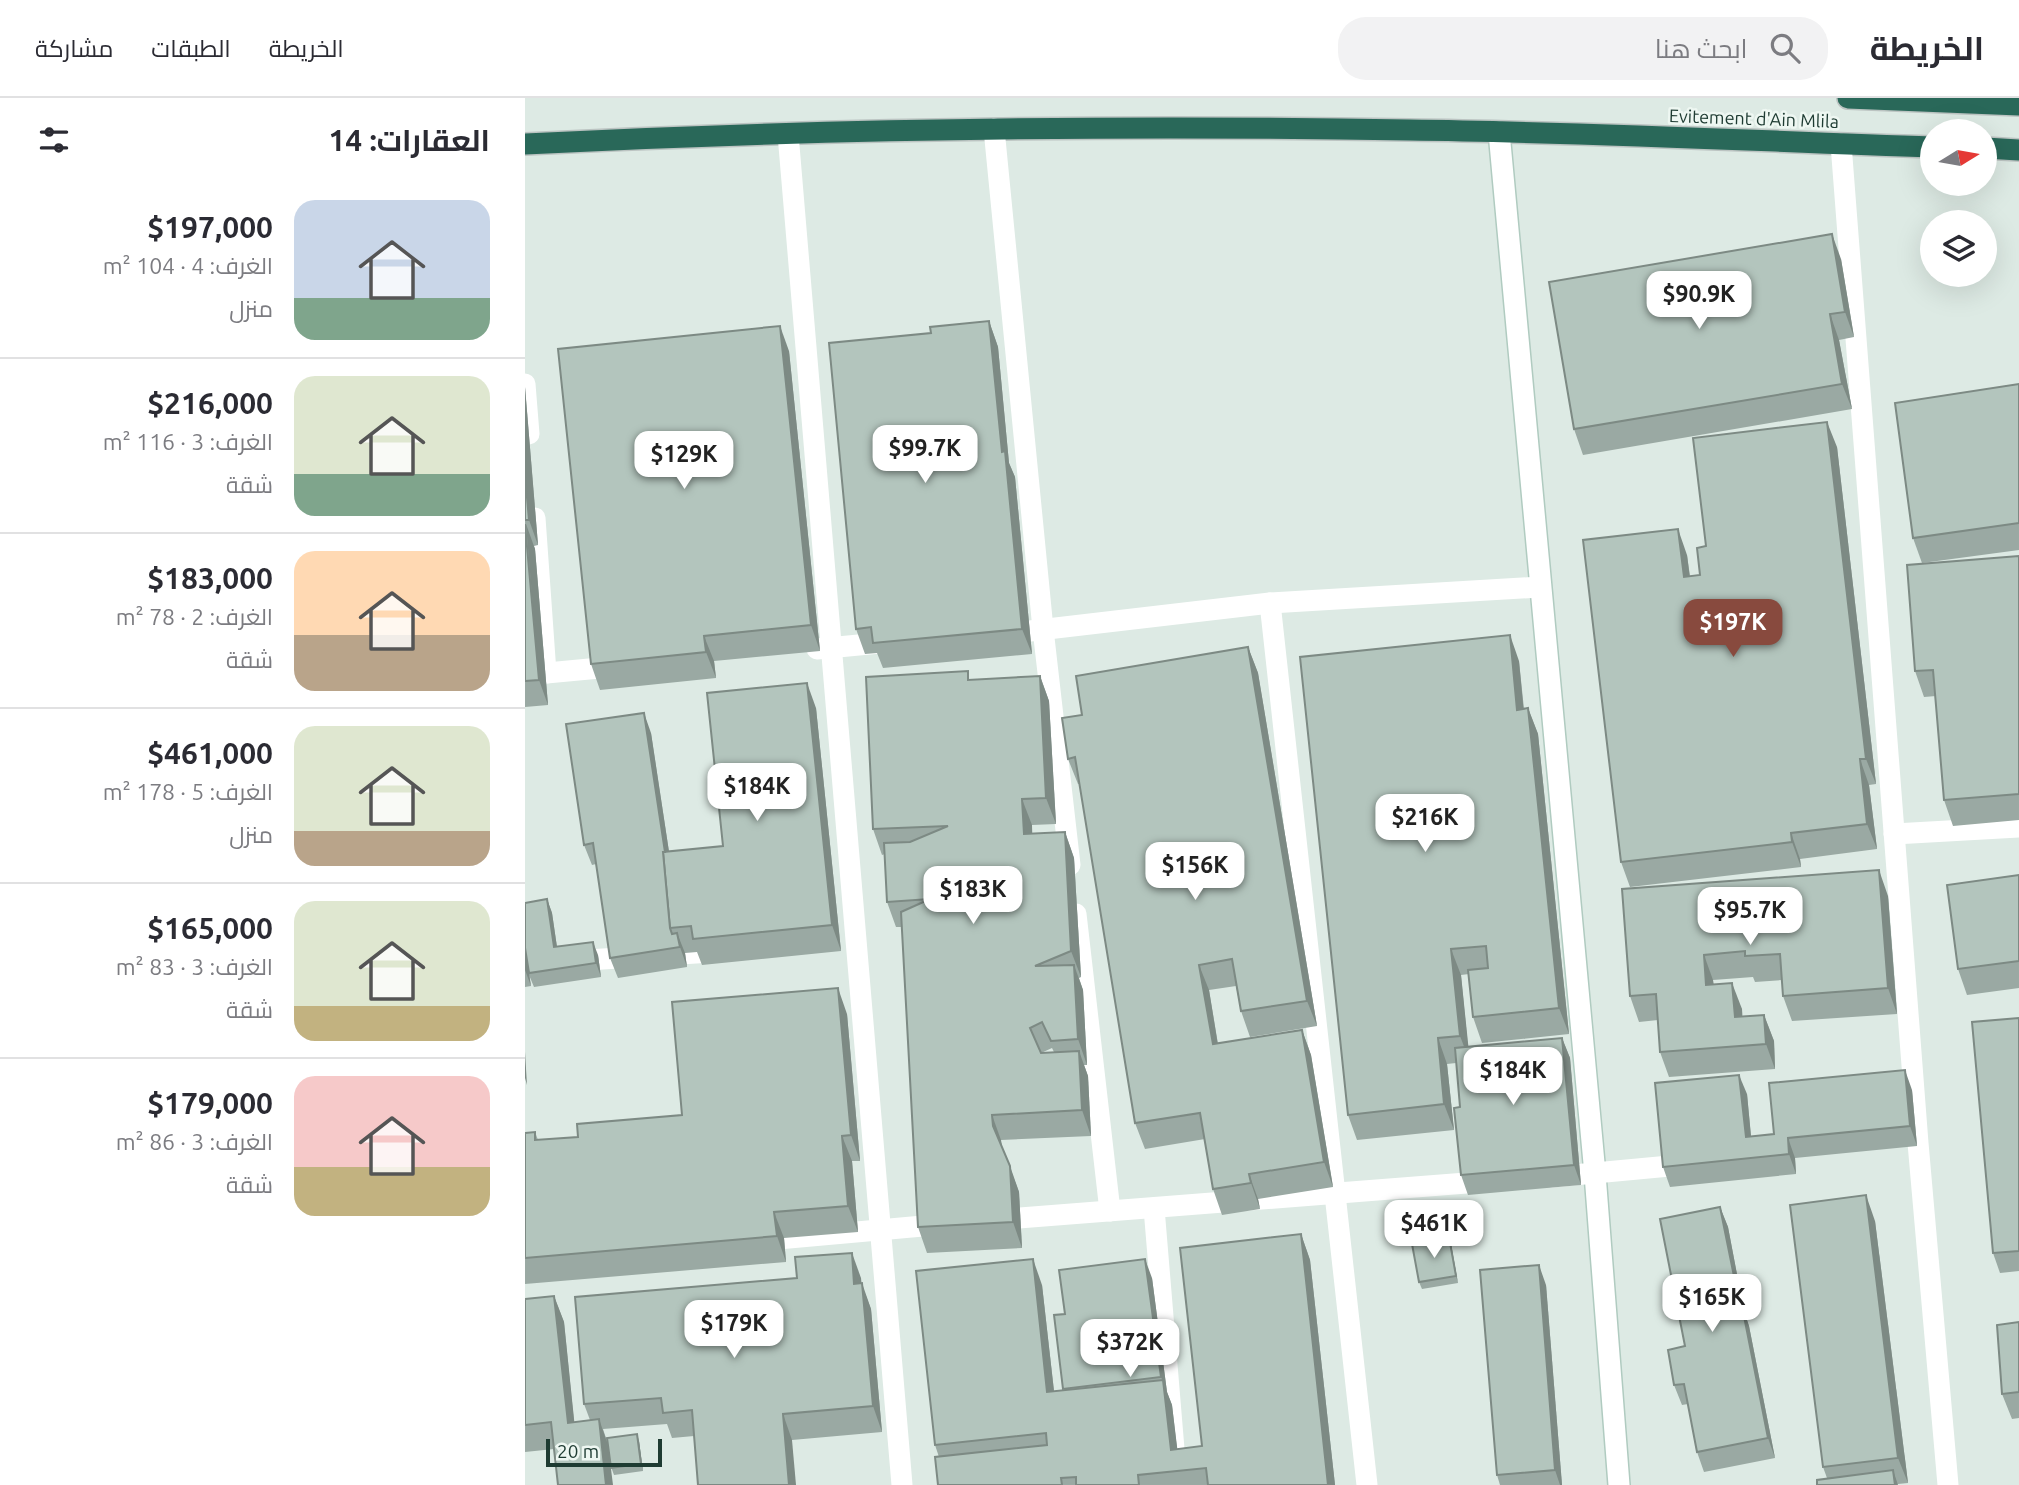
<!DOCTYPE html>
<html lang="ar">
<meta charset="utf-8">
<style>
body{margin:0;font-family:Ubuntu,Cairo,sans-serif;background:#f2f2f3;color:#2b2b33;direction:rtl;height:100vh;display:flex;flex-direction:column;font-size:26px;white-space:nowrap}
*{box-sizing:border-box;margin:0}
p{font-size:23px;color:#7c7c81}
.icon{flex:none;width:38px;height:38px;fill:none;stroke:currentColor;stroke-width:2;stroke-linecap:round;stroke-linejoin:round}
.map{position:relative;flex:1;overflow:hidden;direction:ltr}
.panel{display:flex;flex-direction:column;background:#fff;width:525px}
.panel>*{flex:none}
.needle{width:46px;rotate:79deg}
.buttons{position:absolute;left:1395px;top:21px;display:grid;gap:14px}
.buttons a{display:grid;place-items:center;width:77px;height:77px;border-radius:50%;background:#fff;box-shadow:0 7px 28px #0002;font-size:35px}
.scale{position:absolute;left:21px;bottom:18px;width:116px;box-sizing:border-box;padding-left:7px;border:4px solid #1e3b32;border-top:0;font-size:19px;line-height:24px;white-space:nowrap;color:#1e3b32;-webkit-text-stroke:5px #eef7f2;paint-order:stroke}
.price{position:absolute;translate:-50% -60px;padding:0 16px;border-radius:14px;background:#fff;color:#222;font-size:23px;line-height:46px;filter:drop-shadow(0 2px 4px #0008)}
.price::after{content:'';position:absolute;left:50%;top:42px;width:21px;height:16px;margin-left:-10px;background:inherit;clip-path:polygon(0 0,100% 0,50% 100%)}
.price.active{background:#884a3e;color:#fff}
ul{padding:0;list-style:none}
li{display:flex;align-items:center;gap:21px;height:175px;padding:0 35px}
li+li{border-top:2px solid #e1e1e2}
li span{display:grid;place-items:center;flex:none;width:196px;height:140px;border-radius:21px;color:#555}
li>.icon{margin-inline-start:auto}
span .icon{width:84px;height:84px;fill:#fffc;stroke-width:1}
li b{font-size:30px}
h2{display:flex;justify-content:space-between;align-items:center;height:84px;padding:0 35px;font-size:30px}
header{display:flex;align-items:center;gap:42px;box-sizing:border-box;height:98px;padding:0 35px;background:#fff;border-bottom:2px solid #e1e1e2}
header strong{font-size:33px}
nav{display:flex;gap:38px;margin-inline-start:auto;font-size:24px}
.search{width:490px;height:63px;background:#f2f2f3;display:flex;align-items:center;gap:18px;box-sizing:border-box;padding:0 24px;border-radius:28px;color:#7c7c81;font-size:26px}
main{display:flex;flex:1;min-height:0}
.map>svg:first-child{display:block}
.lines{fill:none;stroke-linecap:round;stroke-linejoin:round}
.secondary-casing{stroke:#b0cbc0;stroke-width:24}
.highway-casing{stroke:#bcc4c2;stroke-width:24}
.street{stroke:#fff;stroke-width:21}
.secondary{stroke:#fff;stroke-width:21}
.highway{stroke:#296859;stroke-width:21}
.wall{fill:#9aa9a3;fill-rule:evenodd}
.shaded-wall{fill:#7d8a84}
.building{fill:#b3c5bd;stroke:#7d8a84;stroke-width:2}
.labels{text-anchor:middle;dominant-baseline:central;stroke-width:5;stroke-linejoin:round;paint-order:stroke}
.street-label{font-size:18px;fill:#1e3b32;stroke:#eef7f2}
</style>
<header>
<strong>الخريطة</strong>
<div class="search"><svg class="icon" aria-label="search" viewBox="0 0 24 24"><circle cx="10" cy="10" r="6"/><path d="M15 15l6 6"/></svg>ابحث هنا</div>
<nav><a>الخريطة</a><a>الطبقات</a><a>مشاركة</a></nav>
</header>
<main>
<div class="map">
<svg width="1494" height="1387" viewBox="0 0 1494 1387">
<rect width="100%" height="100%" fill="#ddeae4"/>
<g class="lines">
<g class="secondary-casing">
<path id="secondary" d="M 974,34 L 1070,1076 L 1094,1387"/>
</g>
<g class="highway-casing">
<g id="highway">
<path d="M 1323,0 L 1494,7"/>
<path d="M 0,46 C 294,31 589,27 884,32 C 1058,34 1233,43 1407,49"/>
<path d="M 1460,50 L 1494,52"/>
</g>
</g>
<g class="street">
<path d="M 469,31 L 518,531 L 545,767"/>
<path d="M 263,36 L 377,1387"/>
<path d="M 1316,46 L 1393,1045 L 1423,1387"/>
<path d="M 0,286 L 4,336"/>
<path d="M 10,420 L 21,575"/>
<path d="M 745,505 L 842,1387"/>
<path d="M 505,533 L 745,505 L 1015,489"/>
<path d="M 292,551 L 365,544"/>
<path d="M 0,577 L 96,568"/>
<path d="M 1369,736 L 1494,729"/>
<path d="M 551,816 L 585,1113"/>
<path d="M 0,866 L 202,853"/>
<path d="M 1027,1079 L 1166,1066"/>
<path d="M 629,1110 L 652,1387"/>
<path d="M 469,1122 L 967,1083"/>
<path d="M 232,1143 L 420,1126"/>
</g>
<use href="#secondary" class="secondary"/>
<use href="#highway" class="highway"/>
</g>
<g class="wall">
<path d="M 1316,161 L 1329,239 L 1314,242 L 1327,311 L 1058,357 L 1049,331 Z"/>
<path d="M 464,223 L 473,249 L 484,365 L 490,379 L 507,556 L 358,570 L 352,555 L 340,556 L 331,531 L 406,235 Z"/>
<path d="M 264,253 L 295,553 L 189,563 L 191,580 L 75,592 L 66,566 Z"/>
<path d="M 1494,286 L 1494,452 L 1397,465 L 1388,440 Z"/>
<path d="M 0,289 L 13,447 L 9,448 L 10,451 L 23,607 L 0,609 Z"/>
<path d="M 1312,349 L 1351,686 L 1344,687 L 1352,751 L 1275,761 L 1276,769 L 1105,789 L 1096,764 L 1162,457 L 1165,478 L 1175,477 L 1181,448 Z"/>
<path d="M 1494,458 L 1494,722 L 1428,728 L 1419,702 L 1411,598 L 1399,599 L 1390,573 Z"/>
<path d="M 723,549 L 733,575 L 792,928 L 725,939 L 716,913 L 711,888 L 684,892 L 693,946 L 777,932 L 786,957 L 808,1089 L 733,1101 L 735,1111 L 697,1117 L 688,1091 L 680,1041 L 620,1051 L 610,1025 L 555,686 L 553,686 L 543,661 L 557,617 Z"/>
<path d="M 994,563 L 999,611 L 1003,610 L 1013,636 L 1044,936 L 957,945 L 948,919 L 944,876 L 936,877 L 943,949 L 1037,940 L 1045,960 L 1056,1087 L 943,1097 L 936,1077 L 935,1009 L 931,965 L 922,966 L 929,1032 L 832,1042 L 823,1017 Z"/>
<path d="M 515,578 L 524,603 L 531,726 L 507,727 L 507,736 L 540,734 L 549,760 L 556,879 L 554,880 L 558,892 L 562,967 L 559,967 L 563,978 L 566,1038 L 476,1042 L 477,1049 L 494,1094 L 497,1150 L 402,1155 L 393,1129 L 377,829 L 371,829 L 362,804 L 360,756 L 357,757 L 348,731 L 446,582 ZM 527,950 L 529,954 L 516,955 Z"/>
<path d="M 291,610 L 316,853 L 177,867 L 172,854 L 160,855 L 162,869 L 93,880 L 85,860 L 71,766 L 67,767 L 59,747 L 126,635 L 144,754 L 198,748 Z"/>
<path d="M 1494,777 L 1494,890 L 1442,897 L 1433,871 Z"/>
<path d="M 1097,791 L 1363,798 L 1372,916 L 1267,923 L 1258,898 L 1257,882 L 1230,884 L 1228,879 L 1188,882 L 1189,887 L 1217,911 L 1217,919 L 1239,917 L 1249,943 L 1250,971 L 1144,979 L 1135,954 L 1133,922 L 1114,924 L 1105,898 Z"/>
<path d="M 22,801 L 27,815 L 32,849 L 73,857 L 76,879 L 9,889 L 4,877 L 6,888 L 0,889 L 0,805 Z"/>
<path d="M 322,916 L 335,1063 L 327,1063 L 333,1134 L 259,1140 L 261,1164 L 0,1186 L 0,1035 L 10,1034 L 13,1042 L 53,1039 L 157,1017 Z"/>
<path d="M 1494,920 L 1494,1173 L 1475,1175 L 1468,1155 Z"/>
<path d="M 1387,992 L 1392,1048 L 1270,1060 L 1271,1076 L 1145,1089 L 1138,1069 L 1222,996 L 1226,1039 L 1249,1036 Z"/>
<path d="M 1195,1109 L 1203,1129 L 1219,1213 L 1224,1228 L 1250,1360 L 1179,1374 L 1172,1354 L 1163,1306 L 1157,1307 L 1149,1287 Z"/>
<path d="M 1350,1123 L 1383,1385 L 1373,1386 L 1302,1380 L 1298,1369 Z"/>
<path d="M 776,1136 L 785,1162 L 810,1387 L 413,1387 L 414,1359 L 410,1347 L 517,1187 L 529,1293 L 539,1292 L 529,1217 L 540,1216 L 627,1180 L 642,1294 L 647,1307 L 652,1351 L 677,1348 Z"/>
<path d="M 924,1139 L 926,1146 L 933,1185 L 897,1191 L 894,1184 Z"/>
<path d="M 336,1180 L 336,1185 L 346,1211 L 357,1334 L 267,1342 L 169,1338 L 147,1340 L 142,1326 L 78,1331 L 82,1343 L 114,1343 L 118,1373 L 89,1377 L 85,1366 L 29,1351 L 0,1354 L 0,1201 L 29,1198 L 39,1224 L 49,1324 L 65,1322 L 59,1306 Z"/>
<path d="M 1021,1187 L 1037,1387 L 975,1387 L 972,1377 Z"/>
<path d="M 1494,1224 L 1494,1320 L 1487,1321 L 1477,1296 Z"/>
</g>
<g class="shaded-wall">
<path d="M 1307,136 L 1316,161 L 1329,239 L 1320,214 Z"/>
<path d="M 1305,216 L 1314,242 L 1327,311 L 1317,286 Z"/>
<path d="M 464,223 L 473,249 L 484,365 L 490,379 L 507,556 L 497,531 L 477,354 Z"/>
<path d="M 255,228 L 264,253 L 295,553 L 286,527 Z"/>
<path d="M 0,289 L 13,447 L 4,422 L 0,377 Z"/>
<path d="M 1302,324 L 1312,349 L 1351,686 L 1341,661 Z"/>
<path d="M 1,426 L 10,451 L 23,607 L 14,582 Z"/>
<path d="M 1153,431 L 1162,457 L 1168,505 L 1159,479 Z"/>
<path d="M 985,537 L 994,563 L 1001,638 L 992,612 Z"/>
<path d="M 179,538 L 189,563 L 191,580 L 181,554 Z"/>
<path d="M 723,549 L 733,575 L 792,928 L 782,903 Z"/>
<path d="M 515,578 L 524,603 L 531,726 L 521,700 Z"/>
<path d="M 282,585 L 291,610 L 316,853 L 307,827 Z"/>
<path d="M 1003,610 L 1013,636 L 1044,936 L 1034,910 Z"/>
<path d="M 119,615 L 126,635 L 148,780 L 147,830 Z"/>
<path d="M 1335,661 L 1344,687 L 1352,751 L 1342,726 Z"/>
<path d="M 497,701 L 507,727 L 508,762 L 499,736 Z"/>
<path d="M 540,734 L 549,760 L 556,879 L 546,853 Z"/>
<path d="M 1266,735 L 1275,761 L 1276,769 L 1267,744 Z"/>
<path d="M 1354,772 L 1363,798 L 1372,916 L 1363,890 Z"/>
<path d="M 22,801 L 27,815 L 34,863 L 29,849 Z"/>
<path d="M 152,835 L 160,855 L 162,869 L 155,849 Z"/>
<path d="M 68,844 L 73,857 L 76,879 L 71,865 Z"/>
<path d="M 0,848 L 6,888 L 0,872 Z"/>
<path d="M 926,851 L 936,877 L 945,964 L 935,938 Z"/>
<path d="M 1179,857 L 1188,882 L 1190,913 L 1181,887 Z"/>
<path d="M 549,867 L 558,892 L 562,967 L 553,941 Z"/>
<path d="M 674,867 L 684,892 L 697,972 L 688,946 Z"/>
<path d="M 1207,885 L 1217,911 L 1219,945 L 1210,919 Z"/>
<path d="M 313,890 L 322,916 L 335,1063 L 326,1037 Z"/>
<path d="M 1239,917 L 1249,943 L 1250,971 L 1241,946 Z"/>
<path d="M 777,932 L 786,957 L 808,1089 L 799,1064 Z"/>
<path d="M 913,940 L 922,966 L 929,1032 L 919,1006 Z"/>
<path d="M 1037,940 L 1045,960 L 1056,1087 L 1049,1067 Z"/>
<path d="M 554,953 L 563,978 L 566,1038 L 557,1012 Z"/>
<path d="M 0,954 L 2,987 L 0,980 Z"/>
<path d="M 1380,972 L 1387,992 L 1392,1048 L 1385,1028 Z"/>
<path d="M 1214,977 L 1222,996 L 1228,1059 L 1221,1039 Z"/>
<path d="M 467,1017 L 476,1042 L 477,1054 L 468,1028 Z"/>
<path d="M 317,1038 L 327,1063 L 333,1134 L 323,1108 Z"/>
<path d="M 1263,1040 L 1270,1060 L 1271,1076 L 1264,1056 Z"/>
<path d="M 485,1068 L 494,1094 L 497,1150 L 488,1124 Z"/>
<path d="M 724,1076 L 733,1101 L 735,1111 L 726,1085 Z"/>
<path d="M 1341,1097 L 1350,1123 L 1383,1385 L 1373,1360 Z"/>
<path d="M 1195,1109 L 1203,1129 L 1219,1213 L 1224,1228 L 1250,1360 L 1243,1340 L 1215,1208 Z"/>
<path d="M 249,1114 L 259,1140 L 261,1164 L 252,1138 Z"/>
<path d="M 776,1136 L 785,1162 L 810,1387 L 803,1387 Z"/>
<path d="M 924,1139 L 926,1146 L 933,1185 L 931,1178 Z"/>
<path d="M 327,1155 L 336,1180 L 339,1212 L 329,1186 Z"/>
<path d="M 508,1161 L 517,1187 L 532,1320 L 522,1294 Z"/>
<path d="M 620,1161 L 627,1180 L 642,1294 L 647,1307 L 655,1373 L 646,1352 L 639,1286 L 636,1279 Z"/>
<path d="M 1014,1167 L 1021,1187 L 1037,1387 L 1035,1387 L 1030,1372 Z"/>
<path d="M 337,1185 L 346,1211 L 357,1334 L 348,1308 Z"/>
<path d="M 29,1198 L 39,1224 L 52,1350 L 43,1325 Z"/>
<path d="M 258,1316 L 267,1342 L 271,1387 L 264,1387 Z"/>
<path d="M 74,1321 L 83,1347 L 88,1387 L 81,1387 Z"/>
<path d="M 112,1336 L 114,1343 L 118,1373 L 116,1366 Z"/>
<path d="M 1368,1372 L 1373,1387 L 1370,1387 Z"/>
</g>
<g class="building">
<path d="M 1307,136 L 1320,214 L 1305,216 L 1317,286 L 1049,331 L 1024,184 Z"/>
<path d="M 464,223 L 477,354 L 480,353 L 497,531 L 348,545 L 346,529 L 331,531 L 304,245 L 406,235 L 405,229 Z"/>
<path d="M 255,228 L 286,527 L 179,538 L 181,554 L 66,566 L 33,251 Z"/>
<path d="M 1494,286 L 1494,425 L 1388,440 L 1370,305 Z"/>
<path d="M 1302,324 L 1341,661 L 1335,661 L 1342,726 L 1266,735 L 1267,744 L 1096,764 L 1058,442 L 1153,431 L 1159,479 L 1175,477 L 1172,450 L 1181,448 L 1168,340 Z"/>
<path d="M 0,377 L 4,422 L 0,422 Z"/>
<path d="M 0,426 L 14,582 L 0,583 Z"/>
<path d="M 1494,458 L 1494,696 L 1419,702 L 1408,572 L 1390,573 L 1382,467 Z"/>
<path d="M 985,537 L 992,612 L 1003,610 L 1034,910 L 948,919 L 943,872 L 963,870 L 961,848 L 926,851 L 935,938 L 913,940 L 919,1006 L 823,1017 L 775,559 Z"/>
<path d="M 723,549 L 782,903 L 716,913 L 707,861 L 674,867 L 688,946 L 777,932 L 799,1064 L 724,1076 L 726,1085 L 688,1091 L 675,1015 L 610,1025 L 550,659 L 543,661 L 537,620 L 557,617 L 551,578 Z"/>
<path d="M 443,573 L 443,582 L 515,578 L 521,700 L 497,701 L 499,736 L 540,734 L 546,853 L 510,868 L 549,867 L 553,941 L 526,943 L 517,924 L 505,930 L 516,955 L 554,953 L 557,1012 L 467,1017 L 468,1028 L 485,1068 L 488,1124 L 393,1129 L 376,814 L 405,801 L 362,804 L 359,745 L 385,744 L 423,728 L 348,731 L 341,579 Z"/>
<path d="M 282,585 L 307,827 L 168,841 L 166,828 L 145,830 L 138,754 L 198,748 L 182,595 Z"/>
<path d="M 119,615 L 140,754 L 138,754 L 145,830 L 147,836 L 152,835 L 155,849 L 85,860 L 68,745 L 59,747 L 41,626 Z"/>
<path d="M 1354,772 L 1363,890 L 1258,898 L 1255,856 L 1220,858 L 1220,853 L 1179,857 L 1181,887 L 1207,885 L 1210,919 L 1239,917 L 1241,946 L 1135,954 L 1131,896 L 1105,898 L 1097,791 Z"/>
<path d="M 1494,777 L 1494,863 L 1433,871 L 1422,787 Z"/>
<path d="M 22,801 L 29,849 L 68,844 L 71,865 L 4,875 L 0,850 L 0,805 Z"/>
<path d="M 313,890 L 326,1037 L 317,1038 L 323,1108 L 249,1114 L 252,1138 L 0,1160 L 0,1035 L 10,1034 L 10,1042 L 53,1039 L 52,1026 L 157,1017 L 147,904 Z"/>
<path d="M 1494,920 L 1494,1153 L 1468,1155 L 1447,924 Z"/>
<path d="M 1037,940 L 1049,1067 L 936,1077 L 929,1010 L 935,1009 L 930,950 Z"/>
<path d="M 1380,972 L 1385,1028 L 1263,1040 L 1264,1056 L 1138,1069 L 1130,985 L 1214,977 L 1221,1039 L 1249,1036 L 1244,985 Z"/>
<path d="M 1341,1097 L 1373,1360 L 1298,1369 L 1265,1107 Z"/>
<path d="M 1195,1109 L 1215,1208 L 1217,1208 L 1243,1340 L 1172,1354 L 1159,1286 L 1149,1287 L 1143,1252 L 1160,1248 L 1135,1121 Z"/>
<path d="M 776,1136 L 803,1387 L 683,1387 L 681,1370 L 613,1377 L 614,1387 L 551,1387 L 551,1379 L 536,1380 L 537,1387 L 413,1387 L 410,1359 L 522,1347 L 521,1335 L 410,1347 L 391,1173 L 508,1161 L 522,1294 L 638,1282 L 646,1352 L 677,1348 L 655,1150 Z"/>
<path d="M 924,1139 L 931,1178 L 894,1184 L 887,1146 Z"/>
<path d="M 327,1155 L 329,1186 L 337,1185 L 348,1308 L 258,1316 L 264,1387 L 173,1387 L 167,1312 L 138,1315 L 136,1300 L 59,1306 L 50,1199 L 272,1180 L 270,1159 Z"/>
<path d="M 620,1161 L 636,1279 L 538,1291 L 529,1217 L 540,1216 L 534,1172 Z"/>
<path d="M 1014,1167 L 1030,1372 L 972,1377 L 955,1172 Z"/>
<path d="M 29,1198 L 43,1325 L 74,1321 L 81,1387 L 33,1387 L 26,1324 L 0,1327 L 0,1201 Z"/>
<path d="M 1494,1224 L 1494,1294 L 1477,1296 L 1472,1227 Z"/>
<path d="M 112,1336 L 116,1366 L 86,1370 L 82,1340 Z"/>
<path d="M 1368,1372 L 1370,1387 L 1292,1387 L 1292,1382 Z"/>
</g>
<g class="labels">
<g class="street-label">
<text transform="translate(1229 20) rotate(2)">Evitement d'Ain Mlila</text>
</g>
</g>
</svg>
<div class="buttons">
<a><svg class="needle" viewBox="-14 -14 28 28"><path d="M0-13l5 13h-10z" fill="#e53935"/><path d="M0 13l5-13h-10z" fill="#7c7c81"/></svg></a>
<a><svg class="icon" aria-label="layers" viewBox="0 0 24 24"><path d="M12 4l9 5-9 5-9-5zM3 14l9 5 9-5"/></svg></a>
</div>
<div class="scale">20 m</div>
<b class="price" style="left:1174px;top:233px">$90.9K</b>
<b class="price" style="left:400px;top:387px">$99.7K</b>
<b class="price" style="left:159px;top:393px">$129K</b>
<b class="price active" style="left:1208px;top:561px">$197K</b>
<b class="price" style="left:232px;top:725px">$184K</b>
<b class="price" style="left:900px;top:756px">$216K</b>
<b class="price" style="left:670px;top:804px">$156K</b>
<b class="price" style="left:448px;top:828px">$183K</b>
<b class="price" style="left:1225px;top:849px">$95.7K</b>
<b class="price" style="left:988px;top:1009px">$184K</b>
<b class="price" style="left:909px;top:1162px">$461K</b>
<b class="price" style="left:1187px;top:1236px">$165K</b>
<b class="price" style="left:209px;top:1262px">$179K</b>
<b class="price" style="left:605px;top:1281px">$372K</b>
</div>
<section class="panel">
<h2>العقارات: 14<svg class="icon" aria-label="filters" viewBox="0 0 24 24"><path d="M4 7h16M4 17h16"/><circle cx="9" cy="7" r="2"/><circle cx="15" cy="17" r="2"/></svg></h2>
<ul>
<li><span style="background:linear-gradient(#c9d6e8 70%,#7fa58c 0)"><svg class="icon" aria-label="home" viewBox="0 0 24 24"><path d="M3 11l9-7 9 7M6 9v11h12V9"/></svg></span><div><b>$197,000</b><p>الغرف: 4 · 104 m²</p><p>منزل</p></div></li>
<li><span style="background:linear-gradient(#dfe7d0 70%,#7fa58c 0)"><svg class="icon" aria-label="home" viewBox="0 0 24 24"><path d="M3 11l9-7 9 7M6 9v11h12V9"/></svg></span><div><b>$216,000</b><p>الغرف: 3 · 116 m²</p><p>شقة</p></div></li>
<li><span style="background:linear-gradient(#ffd9b3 60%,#b9a48a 0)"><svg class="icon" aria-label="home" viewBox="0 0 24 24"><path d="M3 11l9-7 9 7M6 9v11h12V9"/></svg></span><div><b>$183,000</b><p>الغرف: 2 · 78 m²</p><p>شقة</p></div></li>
<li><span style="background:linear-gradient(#dfe7d0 75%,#b9a48a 0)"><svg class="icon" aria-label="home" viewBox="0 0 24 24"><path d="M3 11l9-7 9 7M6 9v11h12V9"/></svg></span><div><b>$461,000</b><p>الغرف: 5 · 178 m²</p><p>منزل</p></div></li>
<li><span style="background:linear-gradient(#dfe7d0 75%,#c2b280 0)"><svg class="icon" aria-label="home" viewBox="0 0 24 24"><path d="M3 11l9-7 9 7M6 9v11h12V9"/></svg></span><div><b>$165,000</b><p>الغرف: 3 · 83 m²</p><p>شقة</p></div></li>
<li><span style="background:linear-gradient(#f6c9c9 65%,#c2b280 0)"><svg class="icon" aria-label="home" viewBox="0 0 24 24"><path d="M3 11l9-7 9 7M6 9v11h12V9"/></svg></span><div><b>$179,000</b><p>الغرف: 3 · 86 m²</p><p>شقة</p></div></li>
</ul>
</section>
</main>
